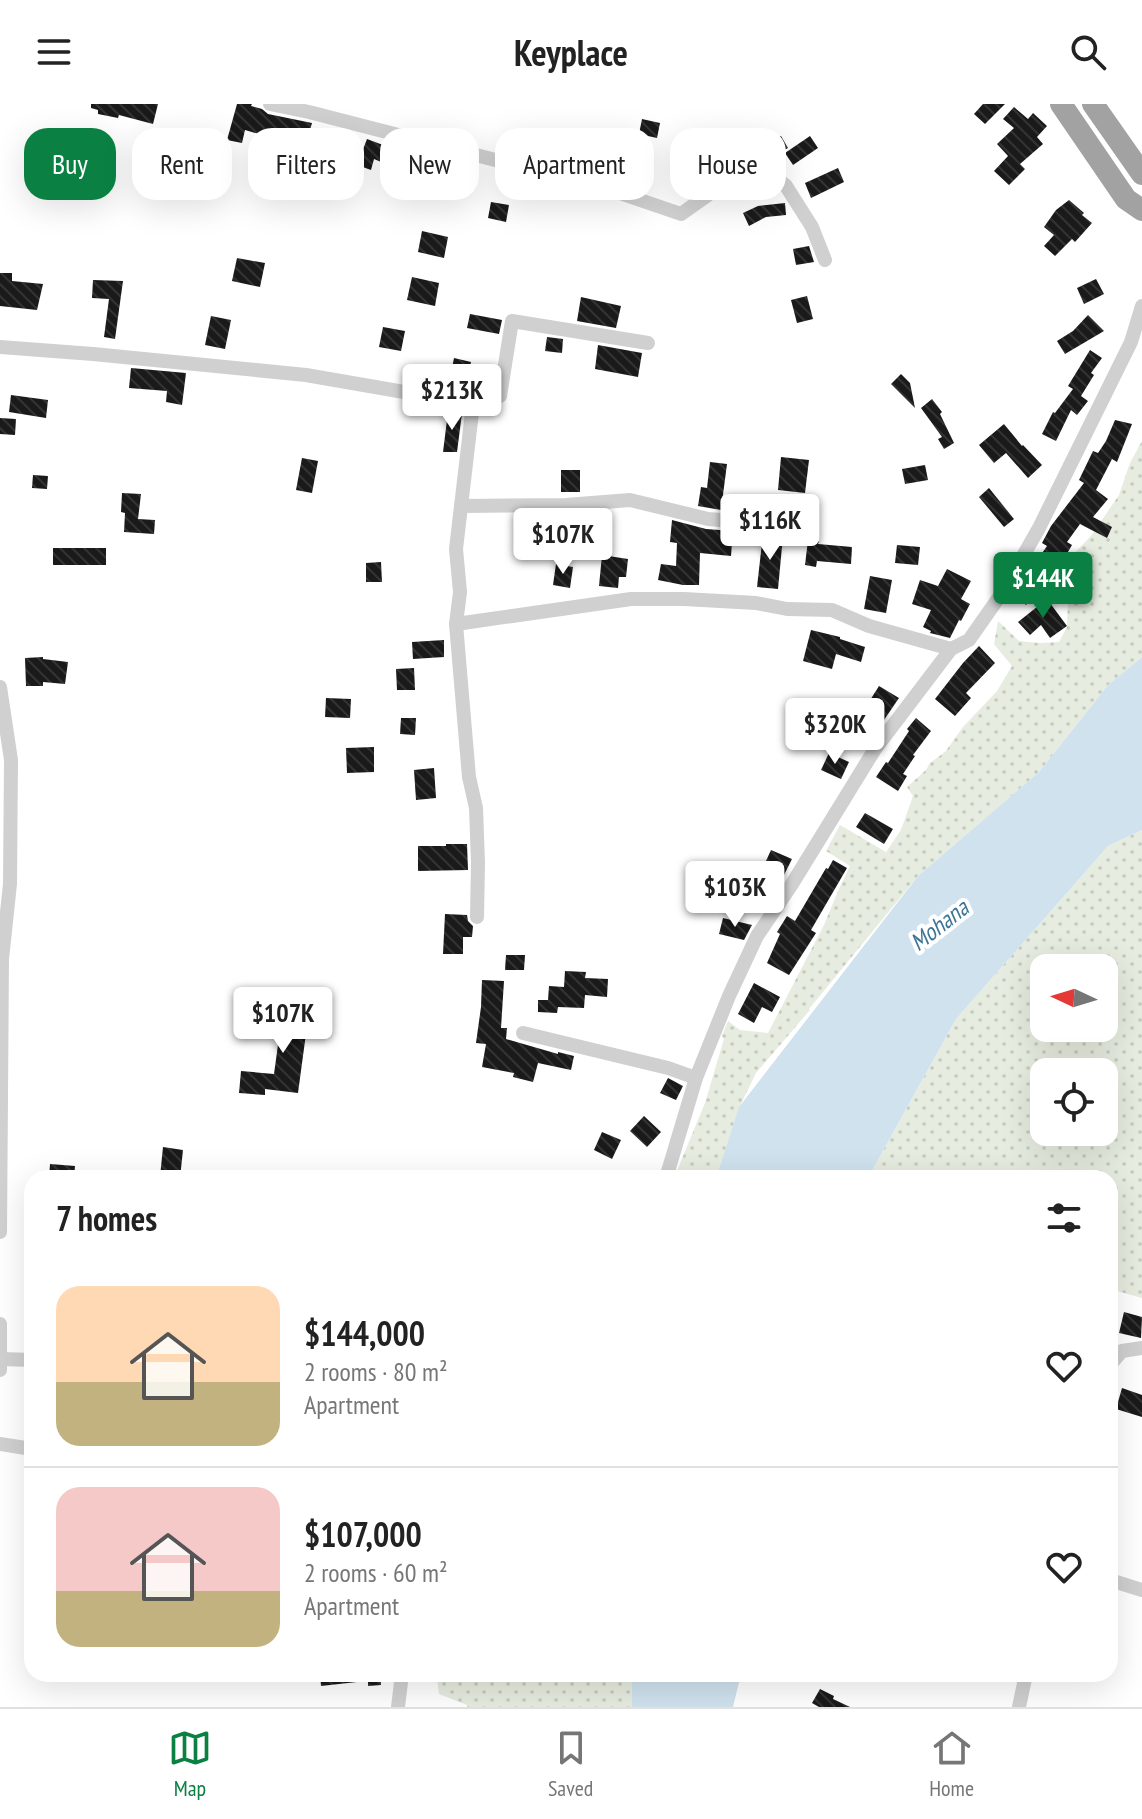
<!DOCTYPE html>
<meta charset="utf-8">
<style>
body{margin:0;font-family:"PT Sans Narrow",sans-serif;background:#f6f6f6;color:#222;height:100vh;display:flex;flex-direction:column;font-size:30px;white-space:nowrap}
*{box-sizing:border-box;margin:0}
p{font-size:26px;color:#767676}
.icon{flex:none;width:44px;height:44px;fill:none;stroke:currentColor;stroke-width:2;stroke-linecap:round;stroke-linejoin:round}
.map{position:relative;flex:1;overflow:hidden}
.drawer{position:absolute;left:24px;top:1066px;width:1094px;height:512px;display:flex;flex-direction:column;background:#fff;border-radius:24px;box-shadow:0 8px 32px #0002}
.drawer>*{flex:none}
.hud{position:absolute;left:24px;top:24px;width:1094px;height:72px;display:flex;gap:16px}
.needle{width:52px;rotate:274deg}
.buttons{position:absolute;left:1030px;top:850px;display:grid;gap:16px}
.buttons a{display:grid;place-items:center;width:88px;height:88px;border-radius:16px;background:#fff;box-shadow:0 8px 32px #0002;font-size:40px}
.price{position:absolute;translate:-50% -68px;padding:0 18px;border-radius:8px;background:#fff;color:#222;font-size:26px;line-height:52px;filter:drop-shadow(0 2px 4px #0008)}
.price::after{content:'';position:absolute;left:50%;top:48px;width:24px;height:18px;margin-left:-12px;background:inherit;clip-path:polygon(0 0,100% 0,50% 100%)}
.price.selected{background:#0b8043;color:#fff}
ul{padding:0;list-style:none}
li{display:flex;align-items:center;gap:24px;height:200px;padding:0 32px}
li+li{border-top:2px solid #e0e0e0}
li span{display:grid;place-items:center;flex:none;width:224px;height:160px;border-radius:24px;color:#555}
li>.icon{margin-inline-start:auto}
span .icon{width:96px;height:96px;fill:#fffc;stroke-width:1}
li b{font-size:34px}
h2{display:flex;justify-content:space-between;align-items:center;height:96px;padding:0 32px;font-size:34px}
.chip{padding:0 28px;border-radius:24px;background:#fff;box-shadow:0 8px 32px #0002;font-size:28px;line-height:72px}
.chip.selected{background:#0b8043;color:#fff}
header{display:flex;justify-content:space-between;align-items:center;height:104px;padding:0 32px;background:#fff;font-size:36px;font-weight:700}
.dock{display:flex;justify-content:space-around;align-items:center;height:112px;border-top:2px solid #e0e0e0;background:#fff;font-size:22px;color:#767676}
.dock a{display:grid;justify-items:center;gap:4px}
.dock .selected{color:#0b8043}
.map>svg:first-child{display:block}
.grass{fill:url(#grass-dots);fill-rule:evenodd}
.water{fill:#cfe2ee}
.building{fill:url(#building-back-hatch)}
.lines{fill:none;stroke-linecap:round;stroke-linejoin:round}
.minor{stroke:#d0d0d0;stroke-width:14}
.trunk{stroke:#a2a2a2;stroke-width:22}
.labels{text-anchor:middle;dominant-baseline:central;stroke-width:8;stroke-linejoin:round;paint-order:stroke}
.water-label{font-size:24px;font-style:italic;fill:#3f7597;stroke:#fff}
</style>
<header><svg class="icon" aria-label="menu" viewBox="0 0 24 24"><path d="M4 6h16M4 12h16M4 18h16"/></svg>Keyplace<svg class="icon" aria-label="search" viewBox="0 0 24 24"><circle cx="10" cy="10" r="6"/><path d="M15 15l6 6"/></svg></header>
<div class="map">
<svg width="1142" height="1603" viewBox="0 0 1142 1603">
<defs>
<pattern id="grass-dots" width="8" height="8" patternUnits="userSpaceOnUse" patternTransform="scale(2)"><rect width="8" height="8" fill="#e6ecdf"/><path d="M2 2h.1M6 6h.1" fill="none" stroke="#c6cbc0" stroke-width="1.8" stroke-linecap="round"/></pattern>
<pattern id="building-back-hatch" width="6" height="6" patternUnits="userSpaceOnUse" patternTransform="scale(2)"><rect width="6" height="6" fill="#1a1a1a"/><path d="M-1 5l2 2M0 0l6 6M5-1l2 2" fill="none" stroke="#333"/></pattern>
</defs>
<rect width="100%" height="100%" fill="#fff"/>
<g class="grass">
<path d="M 1142,337 L 1142,553 L 1108,581 L 1039,668 L 918,772 L 809,905 L 810,906 L 756,969 L 739,1004 L 716,1074 L 674,1074 L 705,999 L 724,935 L 722,932 L 728,917 L 740,926 L 768,929 L 824,821 L 838,787 L 850,762 L 826,747 L 840,721 L 886,748 L 901,726 L 913,692 L 907,683 L 926,666 L 930,659 L 945,648 L 963,623 L 997,587 L 1012,562 L 994,540 L 998,517 L 1019,537 L 1039,539 L 1059,538 L 1067,523 L 1068,497 L 1050,484 L 1064,460 L 1091,432 L 1119,391 L 1130,359 Z"/>
<path d="M 1142,726 L 1142,1194 L 1110,1185 L 1110,1074 L 868,1074 L 956,915 L 1108,742 ZM 1044,864 L 1104,864 L 1104,924 L 1044,924 ZM 1044,968 L 1104,968 L 1104,1028 L 1044,1028 Z"/>
<path d="M 417,1570 L 632,1570 L 632,1603 L 467,1603 L 467,1601 L 439,1590 L 437,1575 Z"/>
</g>
<g class="water">
<path d="M 1142,553 L 1142,726 L 1108,742 L 956,915 L 868,1074 L 716,1074 L 739,1003 L 918,772 L 1039,668 L 1108,581 Z"/>
<path d="M 632,1570 L 741,1570 L 733,1603 L 632,1603 Z"/>
</g>
<g class="building">
<path d="M 91,0 L 158,0 L 153,20 L 119,11 L 118,14 L 98,10 L 98,6 L 91,4 Z"/>
<path d="M 237,0 L 252,0 L 251,2 L 262,5 L 268,10 L 312,19 L 310,26 L 322,30 L 316,47 L 277,32 L 276,35 L 245,26 L 242,39 L 227,36 Z"/>
<path d="M 983,0 L 1005,0 L 985,20 L 974,10 Z"/>
<path d="M 1014,3 L 1028,15 L 1033,9 L 1047,22 L 1037,33 L 1043,40 L 1020,60 L 1025,65 L 1009,81 L 994,67 L 1008,52 L 997,40 L 1014,24 L 1003,15 Z"/>
<path d="M 642,15 L 660,19 L 657,34 L 639,30 Z"/>
<path d="M 781,32 L 788,44 L 770,54 L 763,41 Z"/>
<path d="M 810,32 L 818,44 L 793,61 L 785,49 Z"/>
<path d="M 367,35 L 399,47 L 401,42 L 414,46 L 403,67 L 374,55 L 371,66 L 357,61 Z"/>
<path d="M 733,37 L 746,51 L 736,59 L 724,45 Z"/>
<path d="M 575,38 L 595,42 L 592,58 L 572,54 Z"/>
<path d="M 838,64 L 844,78 L 811,94 L 805,79 Z"/>
<path d="M 1069,96 L 1084,109 L 1082,111 L 1092,119 L 1075,138 L 1072,135 L 1055,152 L 1044,142 L 1054,131 L 1044,123 L 1056,106 Z"/>
<path d="M 491,98 L 509,101 L 506,118 L 488,114 Z"/>
<path d="M 785,99 L 786,111 L 766,113 L 749,122 L 743,109 L 758,102 Z"/>
<path d="M 422,127 L 448,133 L 444,154 L 418,148 Z"/>
<path d="M 809,142 L 814,158 L 796,161 L 793,145 Z"/>
<path d="M 237,154 L 265,159 L 260,183 L 232,177 Z"/>
<path d="M 0,169 L 12,169 L 12,177 L 43,180 L 37,206 L 0,202 Z"/>
<path d="M 412,173 L 439,179 L 435,202 L 407,196 Z"/>
<path d="M 1096,175 L 1104,190 L 1084,200 L 1077,184 Z"/>
<path d="M 93,176 L 123,177 L 115,235 L 104,233 L 109,195 L 92,194 Z"/>
<path d="M 807,192 L 813,215 L 797,219 L 791,196 Z"/>
<path d="M 581,193 L 621,202 L 616,224 L 577,217 Z"/>
<path d="M 470,210 L 502,216 L 499,230 L 467,224 Z"/>
<path d="M 1088,211 L 1104,227 L 1065,250 L 1057,237 L 1073,227 Z"/>
<path d="M 211,212 L 231,216 L 225,245 L 205,241 Z"/>
<path d="M 383,223 L 405,227 L 401,247 L 379,243 Z"/>
<path d="M 547,233 L 563,235 L 562,249 L 545,247 Z"/>
<path d="M 598,241 L 642,249 L 638,273 L 595,265 Z"/>
<path d="M 1090,246 L 1102,254 L 1091,269 L 1094,271 L 1081,292 L 1088,297 L 1077,311 L 1071,306 L 1056,337 L 1042,330 L 1053,308 L 1055,309 L 1073,285 L 1068,282 Z"/>
<path d="M 454,254 L 471,258 L 465,287 L 448,284 Z"/>
<path d="M 131,264 L 186,269 L 182,301 L 166,298 L 167,287 L 129,284 Z"/>
<path d="M 901,270 L 910,279 L 915,304 L 891,280 Z"/>
<path d="M 11,291 L 48,296 L 46,314 L 9,308 Z"/>
<path d="M 932,295 L 942,308 L 940,310 L 954,339 L 944,345 L 938,335 L 942,333 L 921,304 Z"/>
<path d="M 448,308 L 462,309 L 457,348 L 443,348 Z"/>
<path d="M 0,314 L 16,315 L 15,331 L 0,330 Z"/>
<path d="M 1115,316 L 1132,320 L 1117,358 L 1112,355 L 1096,386 L 1108,395 L 1093,413 L 1112,423 L 1107,434 L 1080,420 L 1067,438 L 1072,441 L 1065,453 L 1062,451 L 1026,501 L 1014,489 L 1030,472 L 1027,471 L 1047,442 L 1042,439 L 1051,422 L 1084,379 L 1079,376 L 1093,347 L 1098,349 L 1106,337 Z"/>
<path d="M 1004,320 L 1022,342 L 1023,341 L 1042,361 L 1028,374 L 1006,349 L 994,359 L 979,341 Z"/>
<path d="M 781,353 L 809,356 L 805,389 L 778,386 Z"/>
<path d="M 302,354 L 318,357 L 312,389 L 296,386 Z"/>
<path d="M 710,358 L 727,360 L 721,406 L 698,402 L 701,383 L 707,384 Z"/>
<path d="M 925,361 L 928,376 L 905,380 L 902,365 Z"/>
<rect x="561" y="366" width="19" height="22"/>
<path d="M 33,371 L 48,372 L 47,385 L 32,384 Z"/>
<path d="M 989,384 L 1014,415 L 1004,423 L 979,393 Z"/>
<path d="M 122,389 L 141,390 L 138,415 L 155,416 L 154,430 L 124,428 L 125,409 L 121,408 Z"/>
<path d="M 672,416 L 706,425 L 733,427 L 731,452 L 700,449 L 699,481 L 683,481 L 658,476 L 661,460 L 676,462 L 677,439 L 670,438 Z"/>
<path d="M 763,430 L 783,432 L 778,485 L 757,483 Z"/>
<path d="M 808,436 L 819,437 L 818,440 L 852,443 L 851,460 L 817,457 L 816,463 L 805,461 Z"/>
<path d="M 897,441 L 920,443 L 918,461 L 895,459 Z"/>
<rect x="53" y="444" width="53" height="17"/>
<path d="M 602,451 L 628,455 L 626,473 L 619,473 L 618,484 L 599,482 Z"/>
<path d="M 381,458 L 382,478 L 366,478 L 366,459 Z"/>
<path d="M 556,460 L 573,463 L 570,484 L 553,481 Z"/>
<path d="M 947,465 L 971,477 L 961,495 L 970,500 L 961,517 L 959,516 L 950,534 L 930,529 L 931,527 L 923,523 L 931,506 L 912,500 L 920,476 L 938,482 Z"/>
<path d="M 870,472 L 892,476 L 886,509 L 864,505 Z"/>
<path d="M 1047,495 L 1067,522 L 1050,534 L 1041,521 L 1030,531 L 1018,518 Z"/>
<path d="M 811,526 L 840,533 L 840,535 L 865,543 L 861,558 L 836,550 L 832,565 L 803,557 Z"/>
<path d="M 444,536 L 444,553 L 413,555 L 412,538 Z"/>
<path d="M 979,542 L 995,559 L 966,589 L 971,594 L 955,612 L 935,595 L 963,559 Z"/>
<path d="M 43,553 L 43,555 L 68,558 L 65,580 L 43,578 L 43,582 L 26,582 L 25,554 Z"/>
<path d="M 414,564 L 415,586 L 397,586 L 396,565 Z"/>
<path d="M 879,582 L 899,594 L 873,632 L 855,620 Z"/>
<path d="M 326,594 L 351,595 L 350,614 L 325,613 Z"/>
<path d="M 839,595 L 858,610 L 852,619 L 832,605 Z"/>
<path d="M 817,602 L 835,614 L 826,629 L 807,617 Z"/>
<path d="M 401,614 L 416,614 L 415,631 L 400,630 Z"/>
<path d="M 916,614 L 931,627 L 913,651 L 915,652 L 903,670 L 907,672 L 898,687 L 876,673 L 886,658 L 888,659 L 909,627 L 907,625 Z"/>
<path d="M 374,643 L 374,668 L 347,669 L 346,644 Z"/>
<path d="M 829,649 L 849,658 L 841,675 L 821,666 Z"/>
<path d="M 434,664 L 436,694 L 416,696 L 414,666 Z"/>
<path d="M 865,709 L 893,725 L 884,740 L 856,723 Z"/>
<path d="M 446,740 L 467,740 L 468,766 L 418,767 L 418,742 L 446,742 Z"/>
<path d="M 771,746 L 792,755 L 784,771 L 782,770 L 772,789 L 750,777 L 756,765 L 761,768 Z"/>
<path d="M 833,756 L 847,764 L 811,826 L 816,829 L 789,871 L 767,859 L 780,830 L 777,828 L 787,812 L 795,817 L 826,764 L 828,765 Z"/>
<path d="M 445,810 L 467,811 L 468,817 L 473,822 L 472,833 L 463,833 L 463,850 L 443,850 Z"/>
<path d="M 723,814 L 752,821 L 744,836 L 719,830 Z"/>
<path d="M 506,851 L 525,851 L 524,866 L 505,866 Z"/>
<path d="M 565,867 L 586,868 L 585,874 L 608,875 L 607,893 L 585,891 L 584,904 L 558,903 L 557,909 L 538,908 L 538,896 L 548,896 L 549,882 L 564,883 Z"/>
<path d="M 482,876 L 504,877 L 501,924 L 507,924 L 506,935 L 558,950 L 558,948 L 574,952 L 571,966 L 538,959 L 533,978 L 513,973 L 514,969 L 482,963 L 486,940 L 476,939 L 481,903 Z"/>
<path d="M 754,879 L 780,893 L 772,908 L 762,903 L 754,919 L 738,910 Z"/>
<path d="M 284,897 L 310,900 L 298,989 L 265,985 L 265,991 L 239,989 L 241,967 L 274,970 Z"/>
<path d="M 668,974 L 683,982 L 676,996 L 660,989 Z"/>
<path d="M 644,1012 L 661,1028 L 647,1043 L 630,1027 Z"/>
<path d="M 602,1028 L 621,1036 L 612,1055 L 594,1046 Z"/>
<path d="M 163,1043 L 183,1046 L 180,1074 L 160,1073 Z"/>
<path d="M 50,1060 L 75,1062 L 74,1074 L 49,1074 Z"/>
<path d="M 1124,1208 L 1142,1213 L 1141,1234 L 1119,1229 Z"/>
<path d="M 1122,1284 L 1142,1291 L 1142,1313 L 1116,1305 Z"/>
<path d="M 320,1570 L 356,1570 L 357,1578 L 321,1582 Z"/>
<path d="M 368,1570 L 380,1570 L 381,1581 L 368,1582 Z"/>
<path d="M 820,1585 L 834,1592 L 833,1595 L 850,1603 L 819,1603 L 812,1599 Z"/>
</g>
<g class="lines">
<g class="minor">
<path d="M 270,0 L 309,8 L 608,85 L 681,110 L 756,57 L 786,82 L 812,123 L 825,156"/>
<path d="M 0,243 L 93,250 L 306,271 L 473,300 L 456,445 L 460,488 L 456,520 L 469,673 L 476,704 L 478,759 L 477,813"/>
<path d="M 473,300 L 489,297 L 500,292 L 512,217 L 648,239"/>
<path d="M 461,402 L 566,401 L 630,396 L 708,415 L 793,422"/>
<path d="M 456,520 L 631,495 L 684,495 L 756,499 L 787,505 L 832,506 L 869,522 L 951,545"/>
<path d="M 0,583 L 11,656 L 10,780 L 2,855 L 0,1128"/>
<path d="M 523,929 L 668,964 L 696,974"/>
<path d="M 666,1074 L 696,974 L 729,892 L 757,832 L 792,780 L 875,645 L 951,545 L 969,536 L 1002,489 L 1039,424 L 1131,238 L 1142,202"/>
<path d="M 0,1220 L 0,1266"/>
<path d="M 1,1255 L 32,1256"/>
<path d="M 1110,1261 L 1122,1247 L 1142,1244"/>
<path d="M 0,1340 L 32,1345"/>
<path d="M 1110,1476 L 1142,1486"/>
<path d="M 398,1603 L 402,1570"/>
<path d="M 1019,1603 L 1026,1570"/>
</g>
<g class="trunk">
<path d="M 1061,0 L 1126,95 L 1142,106"/>
<path d="M 1093,0 L 1142,70"/>
</g>
</g>
<g class="labels">
<g class="water-label">
<text transform="translate(939 821) rotate(-38)">Mohana</text>
</g>
</g>
</svg>
<div class="buttons">
<a><svg class="needle" viewBox="-14 -14 28 28"><path d="M0-13l5 13h-10z" fill="#e53935"/><path d="M0 13l5-13h-10z" fill="#767676"/></svg></a>
<a><svg class="icon" aria-label="locate" viewBox="0 0 24 24"><circle cx="12" cy="12" r="6"/><path d="M12 2v4M12 18v4M2 12h4M18 12h4"/></svg></a>
</div>
<b class="price" style="left:452px;top:328px">$213K</b>
<b class="price" style="left:770px;top:458px">$116K</b>
<b class="price" style="left:563px;top:472px">$107K</b>
<b class="price selected" style="left:1043px;top:516px">$144K</b>
<b class="price" style="left:835px;top:662px">$320K</b>
<b class="price" style="left:735px;top:825px">$103K</b>
<b class="price" style="left:283px;top:951px">$107K</b>
<div class="hud">
<a class="chip selected">Buy</a>
<a class="chip">Rent</a>
<a class="chip">Filters</a>
<a class="chip">New</a>
<a class="chip">Apartment</a>
<a class="chip">House</a>
</div>
<section class="drawer">
<h2>7 homes<svg class="icon" aria-label="filters" viewBox="0 0 24 24"><path d="M4 7h16M4 17h16"/><circle cx="9" cy="7" r="2"/><circle cx="15" cy="17" r="2"/></svg></h2>
<ul>
<li><span style="background:linear-gradient(#ffd9b3 60%,#c2b280 0)"><svg class="icon" aria-label="home" viewBox="0 0 24 24"><path d="M3 11l9-7 9 7M6 9v11h12V9"/></svg></span><div><b>$144,000</b><p>2 rooms · 80 m²</p><p>Apartment</p></div><svg class="icon" aria-label="heart" viewBox="0 0 24 24"><path d="M12 20l-8-8c-3-5 5-10 8-4 3-6 11-1 8 4z"/></svg></li>
<li><span style="background:linear-gradient(#f6c9c9 65%,#c2b280 0)"><svg class="icon" aria-label="home" viewBox="0 0 24 24"><path d="M3 11l9-7 9 7M6 9v11h12V9"/></svg></span><div><b>$107,000</b><p>2 rooms · 60 m²</p><p>Apartment</p></div><svg class="icon" aria-label="heart" viewBox="0 0 24 24"><path d="M12 20l-8-8c-3-5 5-10 8-4 3-6 11-1 8 4z"/></svg></li>
</ul>
</section>
</div>
<nav class="dock">
<a class="selected"><svg class="icon" aria-label="map" viewBox="0 0 24 24"><path d="M3 6l6-2 6 2 6-2v14l-6 2-6-2-6 2zM9 4v14M15 6v14"/></svg>Map</a>
<a><svg class="icon" aria-label="saved" viewBox="0 0 24 24"><path d="M7 4h10v16l-5-4-5 4z"/></svg>Saved</a>
<a><svg class="icon" aria-label="home" viewBox="0 0 24 24"><path d="M3 11l9-7 9 7M6 9v11h12V9"/></svg>Home</a>
</nav>
